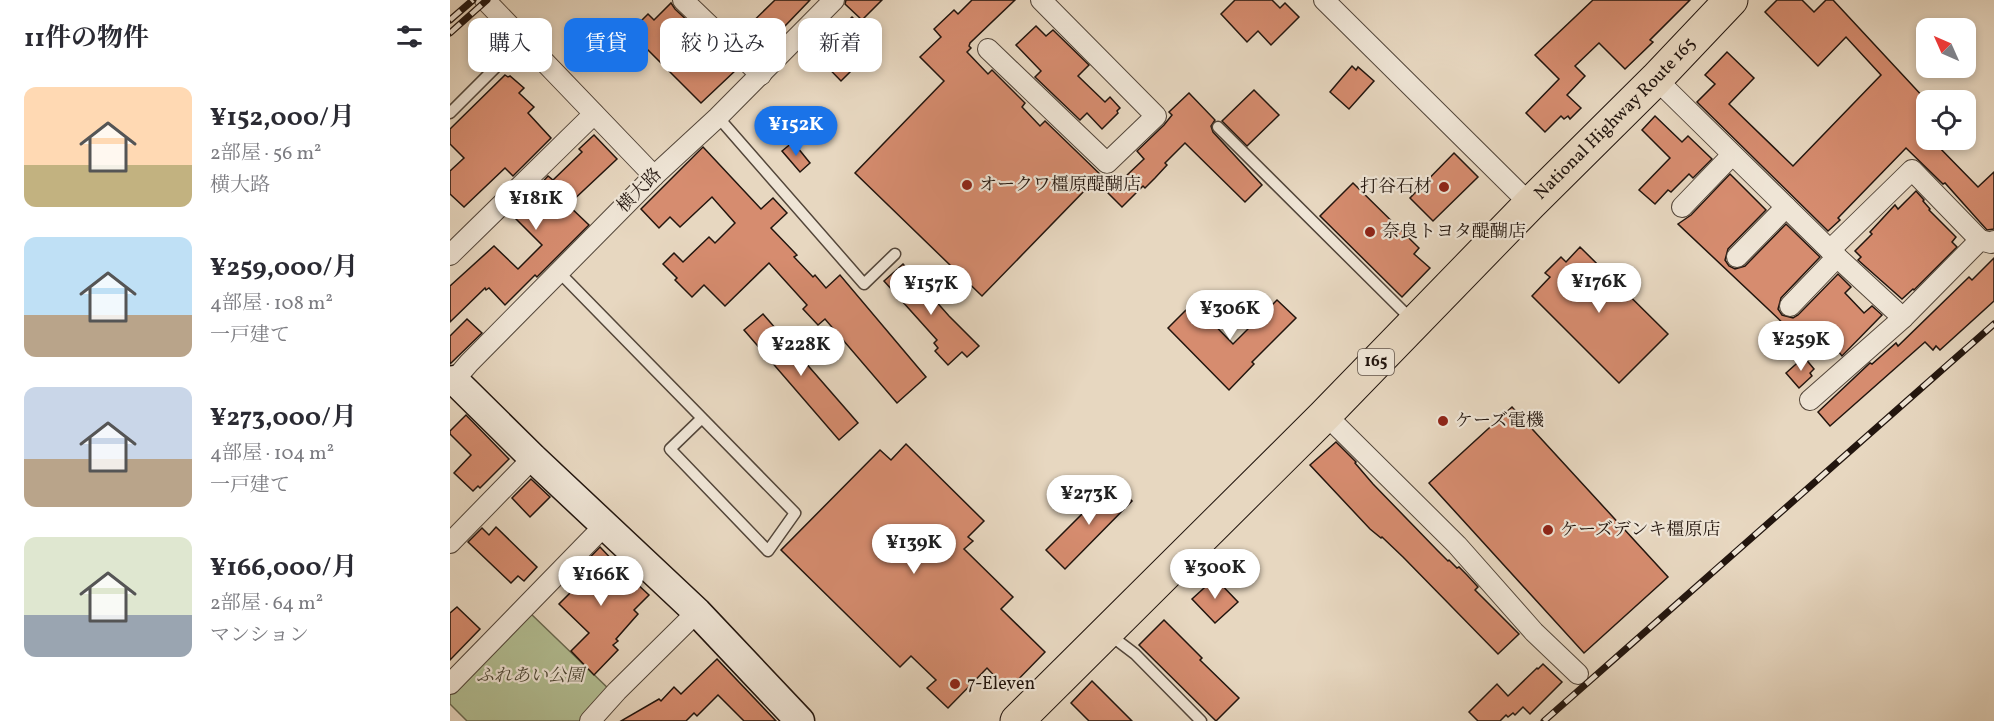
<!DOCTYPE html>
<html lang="ja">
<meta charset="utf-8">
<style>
body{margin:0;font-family:Vollkorn,"Noto Serif JP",serif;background:#f7f7f7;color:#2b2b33;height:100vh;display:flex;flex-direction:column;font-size:22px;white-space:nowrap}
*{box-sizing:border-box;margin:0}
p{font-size:20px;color:#7c7c81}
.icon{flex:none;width:33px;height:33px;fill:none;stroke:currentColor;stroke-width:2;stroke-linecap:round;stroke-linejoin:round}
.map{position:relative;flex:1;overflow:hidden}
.panel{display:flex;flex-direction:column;background:#fff;width:450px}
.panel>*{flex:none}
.hud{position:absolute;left:18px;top:18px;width:570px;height:54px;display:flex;gap:12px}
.needle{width:39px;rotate:315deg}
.buttons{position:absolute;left:1466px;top:18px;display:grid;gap:12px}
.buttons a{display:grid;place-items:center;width:60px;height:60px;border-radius:12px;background:#fff;box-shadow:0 3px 9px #0003;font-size:30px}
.price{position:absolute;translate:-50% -51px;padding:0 14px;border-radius:21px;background:#fff;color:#222;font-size:20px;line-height:39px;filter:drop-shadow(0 2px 3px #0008)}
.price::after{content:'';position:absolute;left:50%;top:36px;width:18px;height:14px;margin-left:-9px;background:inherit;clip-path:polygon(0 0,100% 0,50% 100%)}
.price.on{background:#1a73e8;color:#fff}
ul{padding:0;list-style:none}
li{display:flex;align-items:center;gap:18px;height:150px;padding:0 24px}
li span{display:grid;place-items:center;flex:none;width:168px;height:120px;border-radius:12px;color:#555}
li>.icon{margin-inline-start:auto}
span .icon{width:72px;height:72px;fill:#fffc;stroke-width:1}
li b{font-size:26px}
h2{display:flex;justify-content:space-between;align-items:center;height:72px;padding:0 24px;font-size:26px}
.pill{padding:0 21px;border-radius:12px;background:#fff;box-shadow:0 3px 9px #0003;font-size:21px;line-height:54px}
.pill.on{background:#1a73e8;color:#fff}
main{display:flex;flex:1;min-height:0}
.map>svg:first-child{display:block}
.green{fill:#b3bf94;stroke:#6a6a51;stroke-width:1.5}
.building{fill:#d68c6f;stroke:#22150e;stroke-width:1.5}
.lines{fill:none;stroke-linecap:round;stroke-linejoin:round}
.lane-casing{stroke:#53463a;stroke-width:13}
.street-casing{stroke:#53463a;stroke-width:22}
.secondary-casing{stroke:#22150e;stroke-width:31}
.highway-casing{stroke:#22150e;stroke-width:35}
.lane{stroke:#efe5d6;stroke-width:10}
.street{stroke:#efe5d6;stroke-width:20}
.secondary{stroke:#efe5d6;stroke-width:28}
.highway{stroke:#e7d7c0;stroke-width:33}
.rail-casing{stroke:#22150e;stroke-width:7}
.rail{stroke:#efe5d6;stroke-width:4.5;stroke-dasharray:14;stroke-linecap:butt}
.poi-dot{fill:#8f2418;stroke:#efe5d6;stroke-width:2}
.labels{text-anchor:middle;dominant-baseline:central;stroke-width:4.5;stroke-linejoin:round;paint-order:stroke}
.shield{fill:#efe5d6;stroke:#60534a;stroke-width:1.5}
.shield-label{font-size:16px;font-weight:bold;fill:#22150e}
.street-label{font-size:18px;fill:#22150e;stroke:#efe5d6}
.poi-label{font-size:18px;fill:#22150e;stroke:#efe5d6;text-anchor:start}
.park-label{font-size:18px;font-style:italic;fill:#4e4836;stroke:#efe5d6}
</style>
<main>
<section class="panel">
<h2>11件の物件<svg class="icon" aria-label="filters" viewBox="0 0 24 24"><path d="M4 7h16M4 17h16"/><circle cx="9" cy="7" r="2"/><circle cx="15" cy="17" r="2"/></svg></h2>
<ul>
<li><span style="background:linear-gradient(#ffd9b3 65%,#c2b280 0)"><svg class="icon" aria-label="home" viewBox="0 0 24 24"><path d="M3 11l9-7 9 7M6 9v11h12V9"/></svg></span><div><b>¥152,000/月</b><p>2部屋 · 56 m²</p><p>横大路</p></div></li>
<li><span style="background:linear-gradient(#bfe0f5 65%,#b9a48a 0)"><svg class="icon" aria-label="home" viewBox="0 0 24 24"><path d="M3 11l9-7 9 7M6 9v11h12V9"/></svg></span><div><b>¥259,000/月</b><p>4部屋 · 108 m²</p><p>一戸建て</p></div></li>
<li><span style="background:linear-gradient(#c9d6e8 60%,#b9a48a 0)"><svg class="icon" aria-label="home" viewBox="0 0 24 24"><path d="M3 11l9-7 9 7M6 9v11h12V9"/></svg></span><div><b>¥273,000/月</b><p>4部屋 · 104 m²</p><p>一戸建て</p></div></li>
<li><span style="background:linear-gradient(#dfe7d0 65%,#9aa5b1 0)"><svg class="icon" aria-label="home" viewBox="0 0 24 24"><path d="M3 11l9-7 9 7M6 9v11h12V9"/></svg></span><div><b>¥166,000/月</b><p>2部屋 · 64 m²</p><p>マンション</p></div></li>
</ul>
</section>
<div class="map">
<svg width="1544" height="721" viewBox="0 0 1544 721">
<rect width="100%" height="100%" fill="#e7d7c0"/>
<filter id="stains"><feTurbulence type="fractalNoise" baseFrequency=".00333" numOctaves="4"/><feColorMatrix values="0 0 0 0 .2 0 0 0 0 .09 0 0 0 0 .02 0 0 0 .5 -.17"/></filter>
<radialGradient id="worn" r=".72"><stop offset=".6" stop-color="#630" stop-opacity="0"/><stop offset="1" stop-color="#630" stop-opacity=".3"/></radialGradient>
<path class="green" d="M 79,612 L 162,692 L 134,721 L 17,721 L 0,704 L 0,693 Z"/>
<g class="building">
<path d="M 325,0 L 360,0 L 307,55 L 288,36 Z"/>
<path d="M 396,0 L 432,0 L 412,20 L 395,4 Z"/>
<path d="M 522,0 L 565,0 L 520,43 L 519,46 L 521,48 L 517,52 L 538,74 L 542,70 L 575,103 L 572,107 L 590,126 L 595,121 L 655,179 L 644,190 L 640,185 L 532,296 L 405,173 L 494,81 L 470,57 L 491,37 L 484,29 L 504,10 L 508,14 Z"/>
<path d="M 785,0 L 822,0 L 830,8 L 835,3 L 849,17 L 821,45 L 808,31 L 797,42 L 771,14 Z"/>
<path d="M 1143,0 L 1240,0 L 1200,40 L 1203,42 L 1175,69 L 1149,43 L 1125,66 L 1135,76 L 1117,95 L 1131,108 L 1120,119 L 1118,116 L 1114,119 L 1111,116 L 1095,132 L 1076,113 L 1109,79 L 1085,55 Z"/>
<path d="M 1327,0 L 1352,0 L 1364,12 L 1376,0 L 1383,0 L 1476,100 L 1476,140 L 1482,140 L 1528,187 L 1544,172 L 1544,229 L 1537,230 L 1495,183 L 1493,184 L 1456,148 L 1388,218 L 1390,220 L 1378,231 L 1247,102 L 1265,84 L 1255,75 L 1277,52 L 1304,78 L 1279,104 L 1343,166 L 1431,75 L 1396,37 L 1368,66 L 1315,12 Z"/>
<path d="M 221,3 L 225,9 L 243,26 L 240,28 L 267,55 L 270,52 L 287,69 L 251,103 L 180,32 L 198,14 L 204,20 Z"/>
<path d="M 402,17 L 423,38 L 396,65 L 402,70 L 391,81 L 356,45 L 366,35 L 375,43 Z"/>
<path d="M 586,26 L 596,36 L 603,30 L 639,65 L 628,76 L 655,102 L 660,97 L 670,108 L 667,111 L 668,113 L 652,129 L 637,113 L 630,120 L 585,77 L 591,71 L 566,45 Z"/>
<path d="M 902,66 L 906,70 L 908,67 L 924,81 L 899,109 L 880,92 Z"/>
<path d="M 55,75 L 58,77 L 60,76 L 74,88 L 69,93 L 84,107 L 78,113 L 101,138 L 63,176 L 55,168 L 14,207 L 0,194 L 0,171 L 14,158 L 0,144 L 0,129 Z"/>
<path d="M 804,90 L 829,115 L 797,146 L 772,121 Z"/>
<path d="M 739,93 L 765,120 L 761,126 L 763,132 L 812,185 L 795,202 L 735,143 L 715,163 L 717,165 L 705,178 L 695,188 L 693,186 L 672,207 L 658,193 L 694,159 L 687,151 L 714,125 L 722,115 L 719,112 Z"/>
<path d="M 1205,116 L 1232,142 L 1238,136 L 1262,159 L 1243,178 L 1239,174 L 1221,192 L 1218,190 L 1205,204 L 1189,190 L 1220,158 L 1192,130 Z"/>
<path d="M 144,135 L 167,159 L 118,205 L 139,225 L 87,277 L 85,275 L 55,305 L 39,288 L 36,290 L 35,288 L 0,322 L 0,286 L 44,246 L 68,269 L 92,245 L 62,215 L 98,176 L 103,180 L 132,152 L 129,149 Z"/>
<path d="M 343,142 L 360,163 L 350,172 L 332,151 Z"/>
<path d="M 253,147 L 311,209 L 323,198 L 337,213 L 321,228 L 347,255 L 344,257 L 363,277 L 365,275 L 376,288 L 390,275 L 476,377 L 447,403 L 375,319 L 368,325 L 353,309 L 357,305 L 319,263 L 275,306 L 254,285 L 242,297 L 225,280 L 227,278 L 213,264 L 224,253 L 233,262 L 259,237 L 265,243 L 285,223 L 262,197 L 230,227 L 220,217 L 209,228 L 191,209 Z"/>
<path d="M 1004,153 L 1028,177 L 983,221 L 960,198 Z"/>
<path d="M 1280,174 L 1316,210 L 1278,249 L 1275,260 L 1279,266 L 1285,269 L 1295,266 L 1336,224 L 1370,257 L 1331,298 L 1328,309 L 1332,315 L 1343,318 L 1348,315 L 1388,274 L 1401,287 L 1395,293 L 1414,313 L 1422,306 L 1432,315 L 1392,356 L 1369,328 L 1354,343 L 1228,224 L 1241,215 Z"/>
<path d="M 903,183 L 969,248 L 964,254 L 980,268 L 952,297 L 870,216 Z"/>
<path d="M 1466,191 L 1474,200 L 1473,201 L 1480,209 L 1479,210 L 1506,237 L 1502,242 L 1507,247 L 1464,290 L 1463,289 L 1452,299 L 1408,260 L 1411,257 L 1405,251 L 1422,234 L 1420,232 L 1445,205 L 1448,209 Z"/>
<path d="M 1130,247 L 1218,334 L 1169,383 L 1082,296 L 1100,277 L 1095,273 L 1111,257 L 1116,262 Z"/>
<path d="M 1544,258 L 1544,301 L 1490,350 L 1486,346 L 1483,350 L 1475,342 L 1380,426 L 1368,412 L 1420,363 L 1422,364 L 1446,343 L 1448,346 L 1519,277 L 1522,280 Z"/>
<path d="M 453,264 L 499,316 L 529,346 L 517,357 L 512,352 L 498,365 L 485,351 L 488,348 L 484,343 L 487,340 L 434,281 Z"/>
<path d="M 827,300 L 846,318 L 802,362 L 804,364 L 779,390 L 718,328 L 743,303 L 783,344 Z"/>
<path d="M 313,314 L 408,423 L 389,440 L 294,330 Z"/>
<path d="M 17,319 L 32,333 L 0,364 L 0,336 Z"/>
<path d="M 1354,357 L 1364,369 L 1360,373 L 1362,376 L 1349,388 L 1336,373 Z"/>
<path d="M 1062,407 L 1218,577 L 1134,653 L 979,483 Z"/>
<path d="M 16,415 L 59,459 L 30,488 L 28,486 L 23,491 L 4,473 L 21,455 L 0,434 L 0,431 Z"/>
<path d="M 886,442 L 906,462 L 905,463 L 923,484 L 987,550 L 998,561 L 999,560 L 1007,568 L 1009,567 L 1017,575 L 1028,587 L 1025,590 L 1069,634 L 1048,654 L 953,557 L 932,537 L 931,538 L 920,529 L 860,465 Z"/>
<path d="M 456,444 L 534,521 L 518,537 L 523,541 L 514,549 L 563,597 L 551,609 L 595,652 L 558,690 L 537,668 L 498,708 L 477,688 L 486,680 L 461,656 L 450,667 L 331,550 L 430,450 L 441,460 Z"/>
<path d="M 81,479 L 100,497 L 80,517 L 62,498 Z"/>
<path d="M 663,483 L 682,501 L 615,569 L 596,550 Z"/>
<path d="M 46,527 L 87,567 L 74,581 L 68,576 L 61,583 L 18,542 L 32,528 L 39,535 Z"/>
<path d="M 150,547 L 170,568 L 199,595 L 184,610 L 188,614 L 166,639 L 168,641 L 163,645 L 168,650 L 144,675 L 121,651 L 139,633 L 109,604 L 123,590 L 116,582 Z"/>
<path d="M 765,578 L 788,602 L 765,623 L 742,599 Z"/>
<path d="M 7,607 L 30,629 L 0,660 L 0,613 Z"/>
<path d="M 714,620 L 752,658 L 750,660 L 789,698 L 766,721 L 689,645 Z"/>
<path d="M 267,659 L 326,721 L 294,721 L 268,695 L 247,716 L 244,713 L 236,721 L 171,721 L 209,699 L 211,701 L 224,687 L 231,694 Z"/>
<path d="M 1093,664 L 1112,682 L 1080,714 L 1073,707 L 1065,715 L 1063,713 L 1058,717 L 1056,715 L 1050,721 L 1028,721 L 1019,712 L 1047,684 L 1058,696 L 1087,668 L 1088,669 Z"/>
<path d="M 642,681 L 682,721 L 639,721 L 621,703 Z"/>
</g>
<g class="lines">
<g class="lane-casing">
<g id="lane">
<path d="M 0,113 L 73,40"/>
<path d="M 268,117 L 414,284 L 445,254"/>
<path d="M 768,127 L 962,320"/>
<path d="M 109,272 L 345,513 L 318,551 L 220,449 L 252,418"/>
<path d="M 660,635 L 685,654 L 751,721"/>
</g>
</g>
<g class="street-casing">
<g id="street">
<path d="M 35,0 L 204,176"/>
<path d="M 233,0 L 311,75"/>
<path d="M 874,0 L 1080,204"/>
<path d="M 538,49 L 657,163 L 706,116 L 591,0"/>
<path d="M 1206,79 L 1387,257 L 1453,318"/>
<path d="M 1232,207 L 1282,155"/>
<path d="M 1380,250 L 1462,170 L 1530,240"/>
<path d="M 0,255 L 144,114"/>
<path d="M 1287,257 L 1336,207"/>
<path d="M 1340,306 L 1387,257"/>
<path d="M 0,385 L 19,363 L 204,176 L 268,117 L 384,0"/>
<path d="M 1360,400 L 1453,318 L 1530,240 L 1541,243 L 1544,241"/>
<path d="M 874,416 L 885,424 L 1007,545 L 1084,632 L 1128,674"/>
<path d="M 0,543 L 83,458"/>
<path d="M 0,684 L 155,525"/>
<path d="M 140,721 L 167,691 L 247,612"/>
</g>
</g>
<g class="secondary-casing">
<path id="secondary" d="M 4,380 L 83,458 L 247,612 L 350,721"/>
</g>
<g class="highway-casing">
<g id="highway">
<path id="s1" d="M 567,721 L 874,416 L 1080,204 L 1206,79 L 1281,0"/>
</g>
</g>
<use href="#lane" class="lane"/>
<use href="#street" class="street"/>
<use href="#secondary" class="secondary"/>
<use href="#highway" class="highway"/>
<g class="rail-casing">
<g id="rail">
<path d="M 0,20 L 23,0"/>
<path d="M 0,33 L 37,0"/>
<path d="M 1094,721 L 1544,324"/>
</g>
</g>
<use href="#rail" class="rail"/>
</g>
<g class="poi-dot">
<circle cx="517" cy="185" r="6"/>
<circle cx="994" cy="187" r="6"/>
<circle cx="920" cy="232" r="6"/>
<circle cx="993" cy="421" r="6"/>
<circle cx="1098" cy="530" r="6"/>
<circle cx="505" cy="684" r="6"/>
</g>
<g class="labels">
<rect class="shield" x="908" y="349" width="36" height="26" rx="4.5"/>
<g class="shield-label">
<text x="926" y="362">165</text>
</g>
<g class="street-label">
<text stroke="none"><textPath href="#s1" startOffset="849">National Highway Route 165</textPath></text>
<text transform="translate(190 191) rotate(-45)">横大路</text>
</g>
<g class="poi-label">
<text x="529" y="185">オークワ橿原醍醐店</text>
<text x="982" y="187" text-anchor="end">打谷石材</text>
<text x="932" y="232">奈良トヨタ醍醐店</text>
<text x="1005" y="421">ケーズ電機</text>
<text x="1110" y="530">ケーズデンキ橿原店</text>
<text x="517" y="684">7-Eleven</text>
</g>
<g class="park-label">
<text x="80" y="676">ふれあい公園</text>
</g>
</g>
<rect width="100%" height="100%" filter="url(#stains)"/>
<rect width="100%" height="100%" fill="url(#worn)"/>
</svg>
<div class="buttons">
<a><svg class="needle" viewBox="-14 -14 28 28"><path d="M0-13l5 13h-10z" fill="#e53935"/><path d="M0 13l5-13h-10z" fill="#7c7c81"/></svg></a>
<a><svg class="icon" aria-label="locate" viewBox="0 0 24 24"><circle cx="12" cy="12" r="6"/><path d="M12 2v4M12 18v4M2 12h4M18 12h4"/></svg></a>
</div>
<b class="price on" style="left:346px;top:157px">¥152K</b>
<b class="price" style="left:86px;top:231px">¥181K</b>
<b class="price" style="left:1149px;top:314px">¥176K</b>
<b class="price" style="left:481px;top:316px">¥157K</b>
<b class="price" style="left:780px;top:341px">¥306K</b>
<b class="price" style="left:1351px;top:372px">¥259K</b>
<b class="price" style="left:351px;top:377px">¥228K</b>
<b class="price" style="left:639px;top:526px">¥273K</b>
<b class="price" style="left:464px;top:575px">¥139K</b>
<b class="price" style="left:765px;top:600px">¥300K</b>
<b class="price" style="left:151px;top:607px">¥166K</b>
<div class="hud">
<a class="pill">購入</a>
<a class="pill on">賃貸</a>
<a class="pill">絞り込み</a>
<a class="pill">新着</a>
</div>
</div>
</main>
